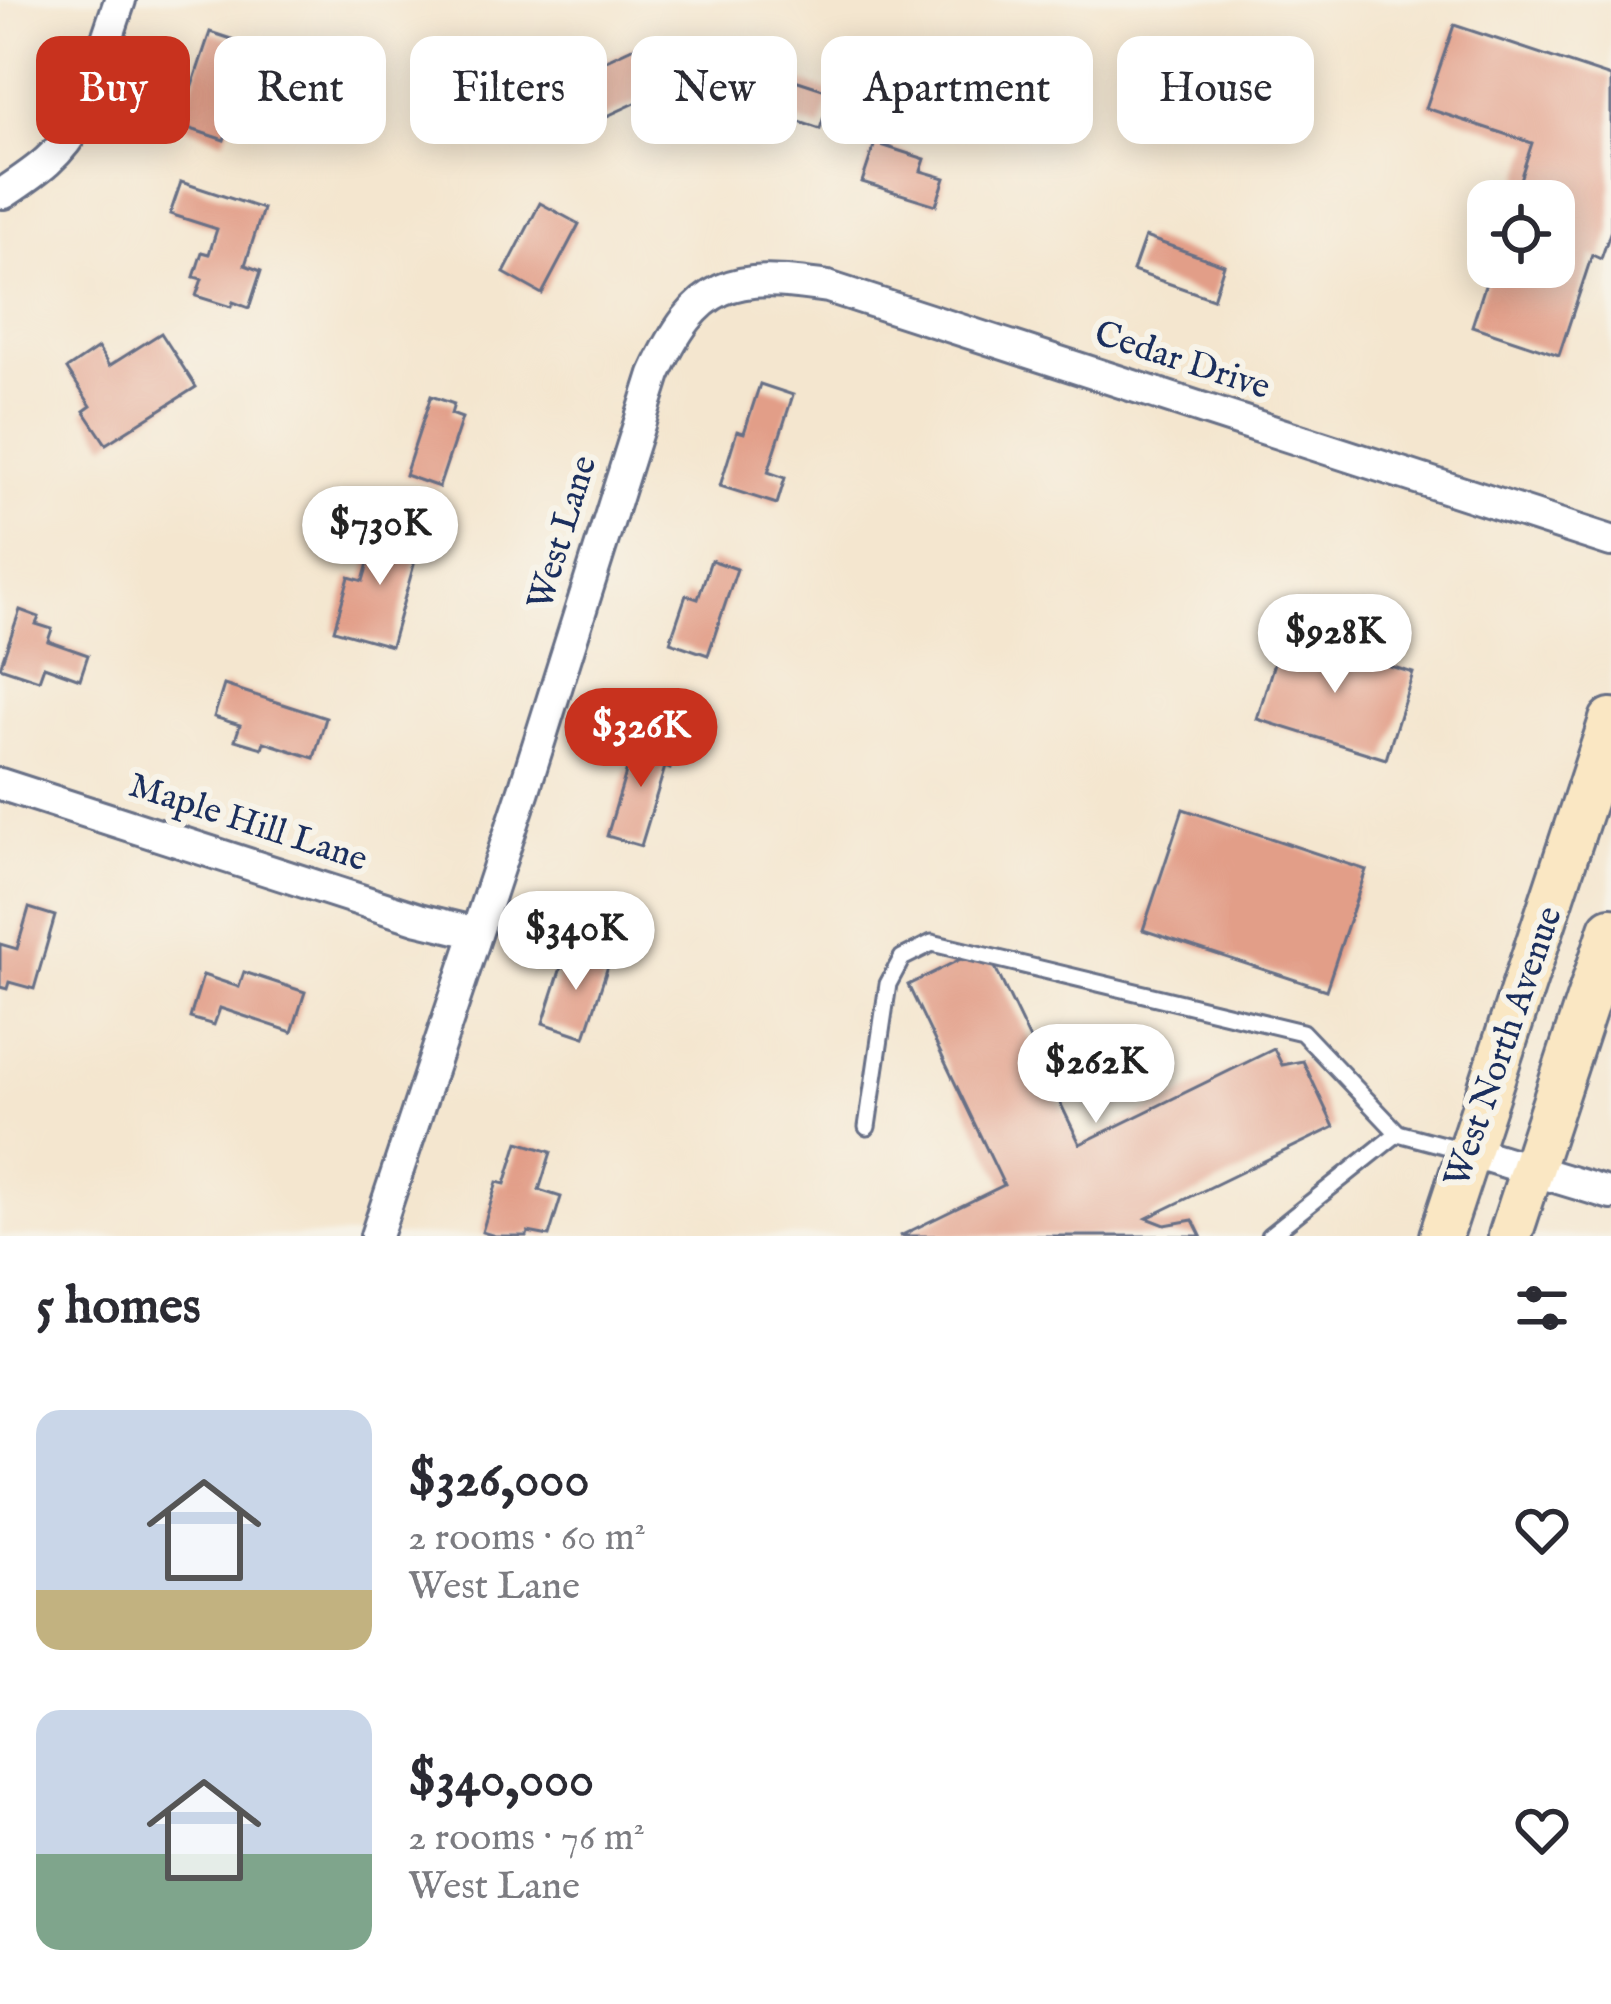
<!DOCTYPE html>
<meta charset="utf-8">
<style>
body{margin:0;font-family:"IM FELL English",serif;background:#f2f2f3;color:#2b2b33;height:100vh;display:flex;flex-direction:column;font-size:45px;white-space:nowrap}
*{box-sizing:border-box;margin:0}
p{font-size:39px;color:#7c7c81}
.icon{flex:none;width:66px;height:66px;fill:none;stroke:currentColor;stroke-width:2;stroke-linecap:round;stroke-linejoin:round}
.map{position:relative;height:1236px;overflow:hidden}
.panel{display:flex;flex-direction:column;background:#fff;flex:1}
.panel>*{flex:none}
.top-card{position:absolute;left:36px;top:36px;width:1539px;height:108px;display:flex;gap:24px}
.controls{position:absolute;left:1467px;top:180px;display:grid;gap:24px}
.controls a{display:grid;place-items:center;width:108px;height:108px;border-radius:24px;background:#fff;box-shadow:0 6px 30px #0003;font-size:60px}
.price{position:absolute;translate:-50% -102px;padding:0 27px;border-radius:42px;background:#fff;color:#222;font-size:39px;line-height:78px;filter:drop-shadow(0 3px 6px #0008)}
.price::after{content:'';position:absolute;left:50%;top:72px;width:36px;height:27px;margin-left:-18px;background:inherit;clip-path:polygon(0 0,100% 0,50% 100%)}
.price.active{background:#c8321e;color:#fff}
ul{padding:0;list-style:none}
li{display:flex;align-items:center;gap:36px;height:300px;padding:0 36px}
li span{display:grid;place-items:center;flex:none;width:336px;height:240px;border-radius:24px;color:#555}
li>.icon{margin-inline-start:auto}
span .icon{width:144px;height:144px;fill:#fffc;stroke-width:1}
li b{font-size:51px}
h2{display:flex;justify-content:space-between;align-items:center;height:144px;padding:0 36px;font-size:51px}
.chip{padding:0 42px;border-radius:24px;background:#fff;box-shadow:0 6px 30px #0003;font-size:42px;line-height:108px}
.chip.active{background:#c8321e;color:#fff}
.map>svg:first-child{display:block}
.building{fill:#e29e88}
.lines{fill:none;stroke-linecap:round;stroke-linejoin:round}
.service-casing{stroke:#676f86;stroke-width:21}
.minor-casing{stroke:#676f86;stroke-width:36}
.secondary-casing{stroke:#676f86;stroke-width:48}
.service{stroke:#fff;stroke-width:15}
.minor{stroke:#fff;stroke-width:30}
.secondary{stroke:#fae7c3;stroke-width:42}
.labels{text-anchor:middle;dominant-baseline:central;stroke-width:12;stroke-linejoin:round;paint-order:stroke}
.street-label{font-size:36px;fill:#1b2f5e;stroke:#f7f3e8}
</style>
<div class="map">
<svg width="1611" height="1236" viewBox="0 0 1611 1236">
<rect width="100%" height="100%" fill="#f7f3e8"/>
<filter id="ink" filterUnits="userSpaceOnUse"><feTurbulence type="fractalNoise" baseFrequency=".00833" numOctaves="2"/><feDisplacementMap in="SourceGraphic" scale="24" xChannelSelector="R" yChannelSelector="G"/><feConvolveMatrix kernelMatrix="1 2 1 2 8 2 1 2 1" color-interpolation-filters="sRGB"/></filter>
<filter id="wash" filterUnits="userSpaceOnUse"><feTurbulence type="fractalNoise" baseFrequency=".004" numOctaves="4" result="noise"/><feDisplacementMap in="SourceGraphic" scale="48" xChannelSelector="R" yChannelSelector="G"/><feGaussianBlur stdDeviation="2.7" result="paint"/><feColorMatrix in="noise" values="0 0 0 0 0 0 0 0 0 0 0 0 0 0 0 0 0 1.4 0 .05"/><feComposite in="paint" operator="in"/></filter>
<g filter="url(#wash)">
<rect width="100%" height="100%" fill="#f4e6cf"/>
<g id="blocks">
<g class="building">
<path d="M 1454,25 L 1611,77 L 1611,230 L 1601,259 L 1592,255 L 1559,355 L 1472,326 L 1491,267 L 1554,267 L 1554,201 L 1513,201 L 1532,143 L 1426,108 Z"/>
<path d="M 210,32 L 268,51 L 261,74 L 248,70 L 224,140 L 179,125 Z"/>
<path d="M 645,42 L 672,101 L 649,112 L 644,99 L 579,129 L 548,61 L 577,47 L 587,69 Z"/>
<path d="M 755,67 L 832,92 L 820,129 L 776,114 L 771,131 L 737,120 Z"/>
<path d="M 875,143 L 925,159 L 921,171 L 945,178 L 936,205 L 862,182 Z"/>
<path d="M 181,182 L 263,209 L 245,265 L 261,271 L 249,308 L 233,302 L 231,307 L 196,296 L 202,279 L 194,277 L 202,252 L 209,254 L 217,229 L 170,214 Z"/>
<path d="M 540,203 L 579,224 L 542,294 L 504,273 Z"/>
<path d="M 1145,237 L 1224,265 L 1213,299 L 1133,271 Z"/>
<path d="M 161,333 L 196,387 L 106,444 L 84,411 L 91,406 L 67,369 L 98,348 L 109,366 Z"/>
<path d="M 760,384 L 793,395 L 768,472 L 785,478 L 777,504 L 720,486 L 737,431 L 744,433 Z"/>
<path d="M 431,396 L 454,404 L 451,414 L 462,418 L 439,487 L 405,475 Z"/>
<path d="M 379,524 L 422,536 L 391,646 L 334,630 L 349,577 L 363,581 Z"/>
<path d="M 711,560 L 737,569 L 708,655 L 670,642 L 686,595 L 698,599 Z"/>
<path d="M 20,610 L 39,617 L 36,624 L 52,629 L 48,641 L 88,655 L 80,679 L 44,666 L 39,680 L 0,667 Z"/>
<path d="M 1283,633 L 1413,673 L 1386,759 L 1257,719 Z"/>
<path d="M 224,685 L 326,718 L 314,758 L 264,742 L 262,748 L 235,740 L 240,725 L 214,717 Z"/>
<path d="M 645,733 L 678,743 L 670,769 L 665,767 L 641,846 L 607,836 L 627,769 L 634,771 Z"/>
<path d="M 1183,809 L 1366,870 L 1326,990 L 1143,930 Z"/>
<path d="M 29,908 L 55,916 L 34,989 L 9,982 L 7,989 L 0,987 L 0,944 L 17,949 Z"/>
<path d="M 567,949 L 609,963 L 585,1037 L 543,1023 Z"/>
<path d="M 969,955 L 993,963 L 1080,1144 L 1274,1049 L 1282,1065 L 1303,1061 L 1334,1127 L 1147,1218 L 1165,1225 L 1193,1220 L 1201,1236 L 900,1236 L 1004,1185 L 908,985 Z"/>
<path d="M 244,972 L 305,992 L 292,1032 L 220,1008 L 214,1025 L 190,1018 L 203,975 L 239,987 Z"/>
<path d="M 518,1142 L 551,1152 L 539,1190 L 561,1197 L 549,1236 L 528,1232 L 527,1236 L 495,1236 L 482,1232 L 497,1182 L 505,1184 Z"/>
</g>
</g>
</g>
<g filter="url(#ink)">
<use href="#blocks" fill-opacity="0" stroke="#676f86" stroke-width="3"/>
<g class="lines">
<g class="service-casing">
<g id="service">
<path d="M 867,1127 L 888,984 L 902,958 L 932,943 L 1302,1032 L 1398,1133"/>
<path d="M 1269,1236 L 1398,1133 L 1466,1151"/>
</g>
</g>
<g class="minor-casing">
<g id="minor">
<path d="M 4,193 C 37,171 61,155 80,119 L 120,0"/>
<path d="M 0,784 L 419,919 L 473,932"/>
<path d="M 1469,1151 L 1611,1194"/>
<path d="M 376,1236 L 524,790 L 655,374 C 698,281 731,272 828,287 L 1611,541"/>
</g>
</g>
<g class="secondary-casing">
<g id="secondary">
<path d="M 1441,1236 L 1611,720"/>
<path d="M 1510,1236 L 1611,929"/>
</g>
</g>
<use href="#service" class="service"/>
<use href="#minor" class="minor"/>
<use href="#secondary" class="secondary"/>
</g>
</g>
<g class="labels">
<g class="street-label">
<text transform="translate(1182 361) rotate(18)">Cedar Drive</text>
<text transform="translate(563 533) rotate(-73)">West Lane</text>
<text transform="translate(248 823) rotate(18)">Maple Hill Lane</text>
<text transform="translate(1504 1047) rotate(-71)">West North Avenue</text>
</g>
</g>
</svg>
<div class="controls">
<a><svg class="icon" aria-label="locate" viewBox="0 0 24 24"><circle cx="12" cy="12" r="6"/><path d="M12 2v4M12 18v4M2 12h4M18 12h4"/></svg></a>
</div>
<b class="price" style="left:380px;top:588px">$730K</b>
<b class="price" style="left:1335px;top:696px">$928K</b>
<b class="price active" style="left:641px;top:790px">$326K</b>
<b class="price" style="left:576px;top:993px">$340K</b>
<b class="price" style="left:1096px;top:1126px">$262K</b>
<div class="top-card">
<a class="chip active">Buy</a>
<a class="chip">Rent</a>
<a class="chip">Filters</a>
<a class="chip">New</a>
<a class="chip">Apartment</a>
<a class="chip">House</a>
</div>
</div>
<section class="panel">
<h2>5 homes<svg class="icon" aria-label="filters" viewBox="0 0 24 24"><path d="M4 7h16M4 17h16"/><circle cx="9" cy="7" r="2"/><circle cx="15" cy="17" r="2"/></svg></h2>
<ul>
<li><span style="background:linear-gradient(#c9d6e8 75%,#c2b280 0)"><svg class="icon" aria-label="home" viewBox="0 0 24 24"><path d="M3 11l9-7 9 7M6 9v11h12V9"/></svg></span><div><b>$326,000</b><p>2 rooms · 60 m²</p><p>West Lane</p></div><svg class="icon" aria-label="heart" viewBox="0 0 24 24"><path d="M12 20l-8-8c-3-5 5-10 8-4 3-6 11-1 8 4z"/></svg></li>
<li><span style="background:linear-gradient(#c9d6e8 60%,#7fa58c 0)"><svg class="icon" aria-label="home" viewBox="0 0 24 24"><path d="M3 11l9-7 9 7M6 9v11h12V9"/></svg></span><div><b>$340,000</b><p>2 rooms · 76 m²</p><p>West Lane</p></div><svg class="icon" aria-label="heart" viewBox="0 0 24 24"><path d="M12 20l-8-8c-3-5 5-10 8-4 3-6 11-1 8 4z"/></svg></li>
</ul>
</section>
